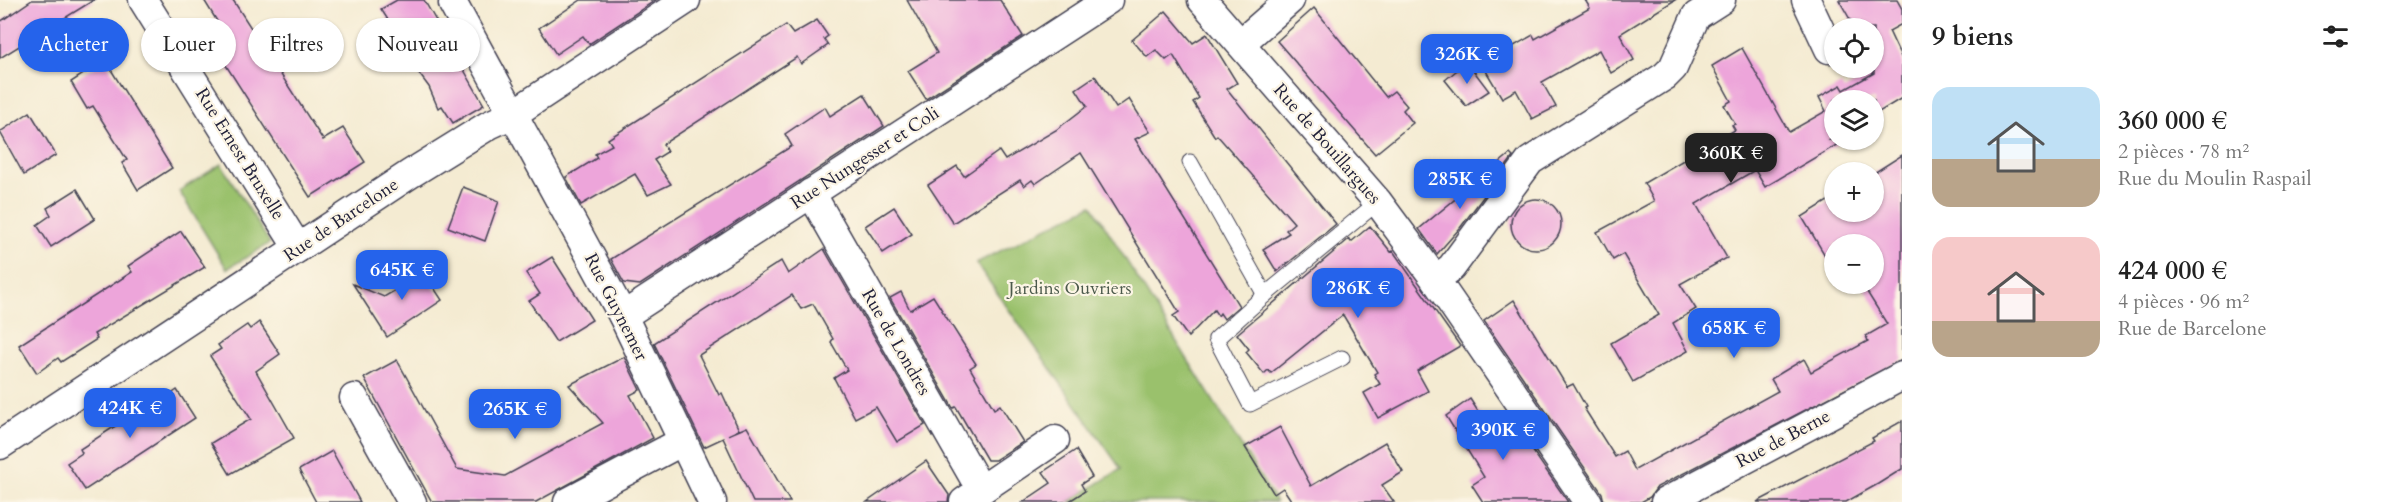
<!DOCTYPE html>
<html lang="fr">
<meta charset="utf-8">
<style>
body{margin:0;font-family:Cardo,serif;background:#f6f6f6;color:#222;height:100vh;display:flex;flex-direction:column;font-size:22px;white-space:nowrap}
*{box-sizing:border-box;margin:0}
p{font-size:20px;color:#767676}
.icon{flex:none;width:33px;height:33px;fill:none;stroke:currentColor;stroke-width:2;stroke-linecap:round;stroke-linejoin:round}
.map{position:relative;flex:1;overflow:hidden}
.details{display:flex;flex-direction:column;background:#fff;width:480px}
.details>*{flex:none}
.hud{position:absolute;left:18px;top:18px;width:570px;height:54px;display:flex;gap:12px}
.controls{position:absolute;left:1824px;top:18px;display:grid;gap:12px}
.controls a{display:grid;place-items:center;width:60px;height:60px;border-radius:50%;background:#fff;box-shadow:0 2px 4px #0004;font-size:30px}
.price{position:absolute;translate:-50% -51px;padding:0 14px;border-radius:12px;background:#2563eb;color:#fff;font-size:20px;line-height:39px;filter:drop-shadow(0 2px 3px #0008)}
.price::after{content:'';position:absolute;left:50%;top:36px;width:18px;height:14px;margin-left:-9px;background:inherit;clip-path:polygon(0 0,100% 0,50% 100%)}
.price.selected{background:#222;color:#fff}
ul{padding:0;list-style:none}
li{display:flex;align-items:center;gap:18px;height:150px;padding:0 30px}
li span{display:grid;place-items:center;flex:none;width:168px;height:120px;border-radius:18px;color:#555}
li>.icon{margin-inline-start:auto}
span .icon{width:72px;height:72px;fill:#fffc;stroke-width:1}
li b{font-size:26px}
h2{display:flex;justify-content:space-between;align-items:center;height:72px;padding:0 30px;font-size:26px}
.pill{padding:0 21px;border-radius:27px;background:#fff;box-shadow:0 2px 4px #0004;font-size:21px;line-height:54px}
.pill.selected{background:#2563eb;color:#fff}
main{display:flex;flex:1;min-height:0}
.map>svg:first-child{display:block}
.green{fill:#9ac16c;stroke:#5e7254;stroke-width:1.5}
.building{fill:#eda5da}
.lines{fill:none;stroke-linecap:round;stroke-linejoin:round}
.lane-casing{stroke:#424052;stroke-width:17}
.street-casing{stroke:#424052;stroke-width:31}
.lane{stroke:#fff;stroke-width:15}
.street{stroke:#fff;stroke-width:28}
.labels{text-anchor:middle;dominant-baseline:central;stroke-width:4.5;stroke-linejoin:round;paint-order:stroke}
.street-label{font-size:18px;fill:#22223b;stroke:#fcf5e5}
.park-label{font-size:18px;fill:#4c5a4c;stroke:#fcf5e5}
</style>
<main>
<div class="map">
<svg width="1902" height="502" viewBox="0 0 1902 502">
<rect width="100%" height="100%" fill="#fcf5e5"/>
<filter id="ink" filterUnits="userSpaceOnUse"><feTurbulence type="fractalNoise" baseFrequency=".0167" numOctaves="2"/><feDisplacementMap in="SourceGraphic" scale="12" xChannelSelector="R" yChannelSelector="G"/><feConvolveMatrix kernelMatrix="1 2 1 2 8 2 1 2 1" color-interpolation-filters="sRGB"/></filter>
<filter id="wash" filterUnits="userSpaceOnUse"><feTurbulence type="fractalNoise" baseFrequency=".008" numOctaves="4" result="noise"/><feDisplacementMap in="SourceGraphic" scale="24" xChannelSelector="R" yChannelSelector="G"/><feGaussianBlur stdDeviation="1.35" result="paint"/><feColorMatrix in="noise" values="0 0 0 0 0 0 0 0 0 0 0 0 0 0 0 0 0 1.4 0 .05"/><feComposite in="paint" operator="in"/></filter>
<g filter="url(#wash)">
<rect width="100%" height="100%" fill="#f4ebd2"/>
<g class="green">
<path d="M 221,164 L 270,243 L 227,269 L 179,191 Z"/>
<path d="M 1092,205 L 1276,502 L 1068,502 L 1121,469 L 976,263 Z"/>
</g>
<g id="blocks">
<g class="building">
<path d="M 32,0 L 94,0 L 0,58 L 0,22 Z"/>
<path d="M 204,0 L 233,0 L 323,140 L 343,128 L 365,162 L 310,197 L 220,56 L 233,47 Z"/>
<path d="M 397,0 L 424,0 L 484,105 L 453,123 L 442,106 L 438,108 L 429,87 L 414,67 L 417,65 L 381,9 Z"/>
<path d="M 581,0 L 656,0 L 589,44 L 583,36 L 556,54 L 539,28 Z"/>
<path d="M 907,0 L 1000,0 L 1023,36 L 926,99 L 908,71 L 937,53 Z"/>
<path d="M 1585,0 L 1675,0 L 1620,34 L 1634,60 L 1611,73 L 1599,50 L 1542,82 L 1556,107 L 1532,119 L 1516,90 L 1502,98 L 1486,71 L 1511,57 L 1507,50 L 1533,35 L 1535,39 L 1590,8 Z"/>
<path d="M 1839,0 L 1897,0 L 1902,9 L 1902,24 L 1889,31 L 1902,59 L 1902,98 L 1874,115 L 1874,100 L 1834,100 L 1834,137 L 1829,140 L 1845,140 L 1765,187 L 1755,170 L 1696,204 L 1727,258 L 1680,284 L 1696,309 L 1673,323 L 1688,351 L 1633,382 L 1611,343 L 1659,315 L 1623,254 L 1613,260 L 1597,232 L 1654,201 L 1644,183 L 1735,130 L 1732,125 L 1735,124 L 1724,105 L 1731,101 L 1712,66 L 1742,48 L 1789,132 L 1826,111 L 1819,97 L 1841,85 L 1844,90 L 1874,73 L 1874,28 L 1855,28 Z"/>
<path d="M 1314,8 L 1386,97 L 1394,91 L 1407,106 L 1403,110 L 1413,123 L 1375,154 L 1277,41 Z"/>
<path d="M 1166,11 L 1193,43 L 1207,34 L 1237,83 L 1227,89 L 1336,224 L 1277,272 L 1263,249 L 1289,233 L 1286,230 L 1294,223 L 1217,135 L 1215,137 L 1193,102 L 1199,98 L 1173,55 L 1166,60 L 1156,50 L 1147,57 L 1132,40 Z"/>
<path d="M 817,20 L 828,36 L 824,39 L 828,45 L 801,64 L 797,57 L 663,144 L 667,152 L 654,160 L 671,184 L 648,195 L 635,174 L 581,205 L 566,177 L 597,158 L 595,154 L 612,145 L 608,139 L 786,25 L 793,34 Z"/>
<path d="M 105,60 L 172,168 L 138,190 L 122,163 L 127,160 L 93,106 L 87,109 L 71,82 Z"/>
<path d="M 1467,62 L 1489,91 L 1466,106 L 1445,80 Z"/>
<path d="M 1095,76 L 1116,108 L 1129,99 L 1150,132 L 1135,139 L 1239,306 L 1224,319 L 1220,313 L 1218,316 L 1214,310 L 1188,337 L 1173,316 L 1179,312 L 1081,153 L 1035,184 L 1032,180 L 1024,186 L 1020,180 L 953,223 L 928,185 L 957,166 L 964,176 L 999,151 L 1005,160 L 1056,130 L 1087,106 L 1076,89 Z"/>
<path d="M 864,94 L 884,126 L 640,285 L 624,283 L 611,259 L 792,146 L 785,134 L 825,107 L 830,116 Z"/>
<path d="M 30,112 L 56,155 L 24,175 L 0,132 Z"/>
<path d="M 1510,154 L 1513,157 L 1460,228 L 1437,254 L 1419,229 Z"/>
<path d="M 1902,155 L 1902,360 L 1657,487 L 1650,497 L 1641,502 L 1604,502 L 1602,493 L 1484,321 L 1514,300 L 1567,387 L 1573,384 L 1586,407 L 1584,408 L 1615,457 L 1625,451 L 1635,470 L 1778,391 L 1771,379 L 1804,359 L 1811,372 L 1868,341 L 1866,336 L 1887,324 L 1862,284 L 1874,284 L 1874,244 L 1834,244 L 1834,265 L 1832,267 L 1802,217 L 1834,197 L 1834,212 L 1874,212 L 1874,173 Z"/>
<path d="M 463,187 L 499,201 L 485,241 L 448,227 Z"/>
<path d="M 77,189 L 95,219 L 51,247 L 37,225 L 51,215 L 47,208 Z"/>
<circle cx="1536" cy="224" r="25"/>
<path d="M 894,207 L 912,234 L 883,253 L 865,226 Z"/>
<path d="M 1370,226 L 1391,252 L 1393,251 L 1460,346 L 1417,371 L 1428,391 L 1378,418 L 1364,393 L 1380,384 L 1374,374 L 1377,372 L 1343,315 L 1271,373 L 1268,370 L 1264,374 L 1246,352 L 1249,349 L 1237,334 L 1349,239 L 1351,242 Z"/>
<path d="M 181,231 L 205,267 L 94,334 L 97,339 L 61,362 L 58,358 L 37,373 L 19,345 L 132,272 L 128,266 Z"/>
<path d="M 824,249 L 925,425 L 897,442 L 876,407 L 855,418 L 834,378 L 847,370 L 831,342 L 833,339 L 813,304 L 801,309 L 792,295 L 699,355 L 719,395 L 722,393 L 739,430 L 728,435 L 747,427 L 790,502 L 753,502 L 723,438 L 704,447 L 654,343 L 781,261 L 788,274 Z"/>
<path d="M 411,253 L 442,300 L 387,337 L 353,284 L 384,297 L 406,284 Z"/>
<path d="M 552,257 L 592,320 L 556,342 L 529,301 L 540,294 L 526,273 Z"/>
<path d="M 901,292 L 910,310 L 933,296 L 976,364 L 970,368 L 994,409 L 1000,405 L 1023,442 L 995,460 L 987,460 L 956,407 L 953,408 L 890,298 Z"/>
<path d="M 259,322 L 280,354 L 256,371 L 294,438 L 230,474 L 211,443 L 251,419 L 210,356 L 221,349 L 218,345 L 247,325 L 250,329 Z"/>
<path d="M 624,357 L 640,390 L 630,395 L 653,438 L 536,502 L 432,502 L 364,378 L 397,360 L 457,469 L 505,476 L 603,423 L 569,385 Z"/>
<path d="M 177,390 L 195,418 L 85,490 L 67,463 L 82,453 L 80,449 L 160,397 L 163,400 Z"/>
<path d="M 1470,399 L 1492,433 L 1512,421 L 1568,502 L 1483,502 L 1472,485 L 1484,477 L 1446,416 Z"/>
<path d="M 1902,421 L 1902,469 L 1878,484 L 1846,502 L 1757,502 L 1874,441 L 1872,438 Z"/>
<path d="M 1280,427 L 1311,486 L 1385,442 L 1403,472 L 1382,485 L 1394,502 L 1287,502 L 1291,500 L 1283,488 L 1274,494 L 1245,447 Z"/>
<path d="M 1076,450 L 1092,477 L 1081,484 L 1085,491 L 1068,502 L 1023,502 L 1051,483 L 1043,472 Z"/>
<path d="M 332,451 L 360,502 L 316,502 L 299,470 Z"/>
<path d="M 926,461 L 949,495 L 948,502 L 867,502 Z"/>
</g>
</g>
</g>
<g filter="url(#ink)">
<use href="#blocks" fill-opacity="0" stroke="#424052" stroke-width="1.5"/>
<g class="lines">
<g class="lane-casing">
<g id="lane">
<path d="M 1190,162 L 1265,295 L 1378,202"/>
<path d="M 1265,295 L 1216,339 L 1250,404 L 1342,358"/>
</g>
</g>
<g class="street-casing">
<g id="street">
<path d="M 143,0 L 298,248"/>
<path d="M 1202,0 L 1378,202 L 1435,279 L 1588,502"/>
<path d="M 1806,0 L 1829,49"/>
<path d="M 453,4 L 623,316 L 712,502"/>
<path d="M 1241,43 L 1290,0"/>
<path d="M 811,193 L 981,490 L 964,502"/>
<path d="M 1435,279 L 1451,268 L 1530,161 L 1665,76 L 1673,68 L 1696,16 L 1721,0"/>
<path d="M 623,316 L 1108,0"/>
<path d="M 354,398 L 412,502"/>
<path d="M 0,445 L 410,174 L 489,125 L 513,114 L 686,0"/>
<path d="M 981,490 L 1055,440"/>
<path d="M 568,502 L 683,441"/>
<path d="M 1665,502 L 1902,376"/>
</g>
</g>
<use href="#lane" class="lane"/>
<use href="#street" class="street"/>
</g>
</g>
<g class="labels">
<g class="street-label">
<text transform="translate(1327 144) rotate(49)">Rue de Bouillargues</text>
<text transform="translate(240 154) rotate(58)">Rue Ernest Bruxelle</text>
<text transform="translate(865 158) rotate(-33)">Rue Nungesser et Coli</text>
<text transform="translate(341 220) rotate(-34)">Rue de Barcelone</text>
<text transform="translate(616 307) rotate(63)">Rue Guynemer</text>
<text transform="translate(896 342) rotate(60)">Rue de Londres</text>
<text transform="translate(1783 439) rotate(-28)">Rue de Berne</text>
</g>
<g class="park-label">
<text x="1070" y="288">Jardins Ouvriers</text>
</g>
</g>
</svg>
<div class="controls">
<a><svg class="icon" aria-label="locate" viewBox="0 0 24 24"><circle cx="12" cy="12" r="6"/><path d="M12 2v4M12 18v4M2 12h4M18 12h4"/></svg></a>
<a><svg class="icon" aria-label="layers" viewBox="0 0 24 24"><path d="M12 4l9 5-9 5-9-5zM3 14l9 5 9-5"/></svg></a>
<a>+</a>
<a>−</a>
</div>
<b class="price" style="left:1467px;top:85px">326K €</b>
<b class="price selected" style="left:1731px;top:184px">360K €</b>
<b class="price" style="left:1460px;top:210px">285K €</b>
<b class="price" style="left:402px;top:301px">645K €</b>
<b class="price" style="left:1358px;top:319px">286K €</b>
<b class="price" style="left:1734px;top:359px">658K €</b>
<b class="price" style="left:130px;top:439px">424K €</b>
<b class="price" style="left:515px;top:440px">265K €</b>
<b class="price" style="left:1503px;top:461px">390K €</b>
<div class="hud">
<a class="pill selected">Acheter</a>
<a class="pill">Louer</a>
<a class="pill">Filtres</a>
<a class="pill">Nouveau</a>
</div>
</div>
<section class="details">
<h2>9 biens<svg class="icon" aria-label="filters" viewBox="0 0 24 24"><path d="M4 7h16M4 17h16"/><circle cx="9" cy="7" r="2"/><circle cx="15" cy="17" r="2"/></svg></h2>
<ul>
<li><span style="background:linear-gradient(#bfe0f5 60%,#b9a48a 0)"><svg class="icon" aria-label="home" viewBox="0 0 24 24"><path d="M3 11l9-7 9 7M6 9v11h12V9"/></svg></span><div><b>360 000 €</b><p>2 pièces · 78 m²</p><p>Rue du Moulin Raspail</p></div></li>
<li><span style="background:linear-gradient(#f6c9c9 70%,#b9a48a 0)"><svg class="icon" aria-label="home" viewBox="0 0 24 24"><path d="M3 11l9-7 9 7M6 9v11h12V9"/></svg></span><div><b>424 000 €</b><p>4 pièces · 96 m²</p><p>Rue de Barcelone</p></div></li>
</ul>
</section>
</main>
